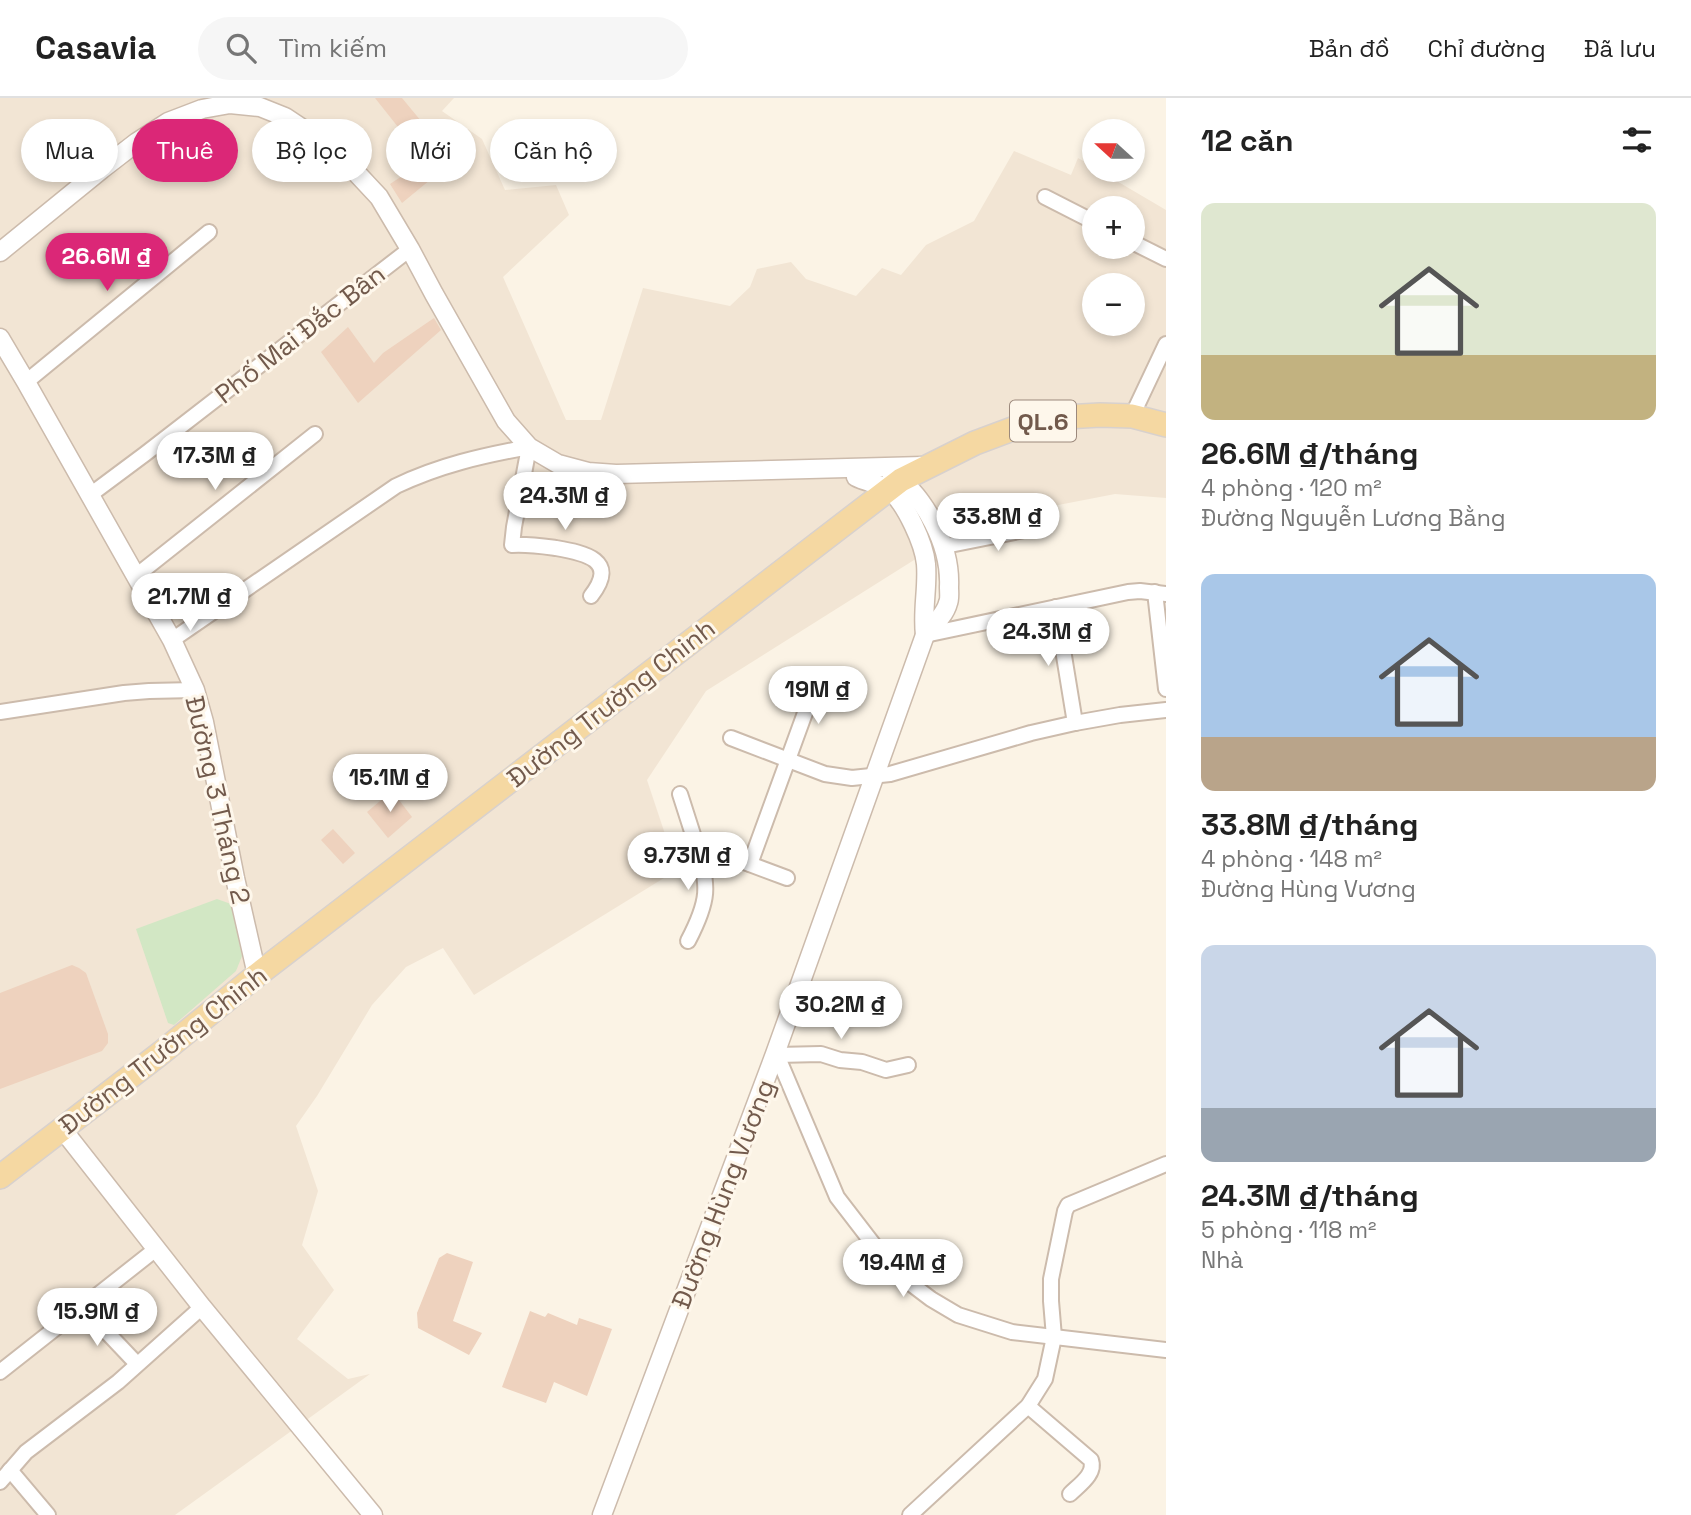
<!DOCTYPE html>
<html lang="vi">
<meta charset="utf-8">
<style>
body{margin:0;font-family:"Space Grotesk",sans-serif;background:#f6f6f6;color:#222;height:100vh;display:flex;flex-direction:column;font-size:26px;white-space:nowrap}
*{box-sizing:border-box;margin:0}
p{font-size:23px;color:#767676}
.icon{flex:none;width:38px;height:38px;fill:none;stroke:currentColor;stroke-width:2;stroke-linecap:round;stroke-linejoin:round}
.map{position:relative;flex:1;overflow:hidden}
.panel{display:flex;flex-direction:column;background:#fff;width:525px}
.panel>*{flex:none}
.banner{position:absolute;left:21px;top:21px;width:665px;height:63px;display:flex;gap:14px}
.needle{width:46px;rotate:291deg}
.buttons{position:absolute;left:1082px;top:21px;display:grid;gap:14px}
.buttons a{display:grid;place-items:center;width:63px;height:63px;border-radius:50%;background:#fff;box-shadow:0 4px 10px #0003;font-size:35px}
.price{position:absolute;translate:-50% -60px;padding:0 16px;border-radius:24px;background:#fff;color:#222;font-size:23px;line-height:46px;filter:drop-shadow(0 2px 4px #0008)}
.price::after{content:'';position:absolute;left:50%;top:42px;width:21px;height:16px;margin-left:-10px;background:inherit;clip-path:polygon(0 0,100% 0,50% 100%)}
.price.active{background:#db2777;color:#fff}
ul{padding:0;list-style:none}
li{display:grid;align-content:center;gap:14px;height:371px;padding:0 35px}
li span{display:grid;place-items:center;height:217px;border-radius:14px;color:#555}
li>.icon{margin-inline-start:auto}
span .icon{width:126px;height:126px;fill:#fffc;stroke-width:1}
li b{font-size:30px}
h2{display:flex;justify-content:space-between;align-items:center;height:84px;padding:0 35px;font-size:30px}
.pill{padding:0 24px;border-radius:32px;background:#fff;box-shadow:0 4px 10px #0003;font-size:24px;line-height:63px}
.pill.active{background:#db2777;color:#fff}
header{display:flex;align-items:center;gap:42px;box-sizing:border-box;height:98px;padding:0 35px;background:#fff;border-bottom:2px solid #e0e0e0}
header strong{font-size:33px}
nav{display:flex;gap:38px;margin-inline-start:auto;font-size:24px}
.search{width:490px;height:63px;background:#f6f6f6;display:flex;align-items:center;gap:18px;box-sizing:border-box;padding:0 24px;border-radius:38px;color:#767676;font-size:26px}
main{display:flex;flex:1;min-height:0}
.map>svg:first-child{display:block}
.residential{fill:#f2e5d4;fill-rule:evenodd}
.green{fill:#d2e7c4}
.building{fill:#eed2be}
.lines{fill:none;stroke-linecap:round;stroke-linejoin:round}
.minor-casing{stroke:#ccbbac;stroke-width:18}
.tertiary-casing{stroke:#ccbbac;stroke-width:21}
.primary-casing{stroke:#d8d1cd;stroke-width:26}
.minor{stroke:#fff;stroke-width:14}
.tertiary{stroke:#fff;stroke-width:18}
.primary{stroke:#f5d8a2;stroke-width:23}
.labels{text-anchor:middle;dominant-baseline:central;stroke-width:6;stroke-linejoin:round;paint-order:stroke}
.shield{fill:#fef7eb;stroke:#9c897c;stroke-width:2}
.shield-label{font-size:24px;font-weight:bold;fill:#725a4c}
.street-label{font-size:26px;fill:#725a4c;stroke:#fef7eb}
</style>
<header>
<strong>Casavia</strong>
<div class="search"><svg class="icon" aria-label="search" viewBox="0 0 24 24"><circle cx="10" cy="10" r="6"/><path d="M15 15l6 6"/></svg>Tìm kiếm</div>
<nav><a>Bản đồ</a><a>Chỉ đường</a><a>Đã lưu</a></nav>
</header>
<main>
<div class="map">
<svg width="1166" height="1417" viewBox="0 0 1166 1417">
<rect width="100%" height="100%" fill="#fbf3e5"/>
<path class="residential" d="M 0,0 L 454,0 L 442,13 L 482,41 L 505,92 L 556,87 L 569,117 L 503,179 L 566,322 L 601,322 L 643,190 L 730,208 L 750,189 L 757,171 L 791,164 L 806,181 L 856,198 L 882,170 L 901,177 L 926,147 L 974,123 L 1014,53 L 1071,77 L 1078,60 L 1094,69 L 1094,72 L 1098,72 L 1166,112 L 1166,400 L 1115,396 L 976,423 L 706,593 L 647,682 L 677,772 L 474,897 L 443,850 L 406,869 L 372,907 L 317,998 L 296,1028 L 318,1093 L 302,1147 L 334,1192 L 297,1241 L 348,1281 L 370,1276 L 175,1417 L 0,1417 ZM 1094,110 L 1132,110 L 1132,149 L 1094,149 ZM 1094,187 L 1132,187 L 1132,226 L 1094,226 Z"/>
<path class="green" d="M 217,801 L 231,806 L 242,858 L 236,873 L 174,927 L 168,925 L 136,831 Z"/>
<g class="building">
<path d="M 375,0 L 402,0 L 440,46 L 447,68 L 402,105 L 390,86 L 425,63 Z"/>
<path d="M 434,220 L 441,232 L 358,305 L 321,254 L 348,229 L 374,265 L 383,255 Z"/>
<path d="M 392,693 L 412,719 L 388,740 L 367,714 Z"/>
<path d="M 333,731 L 355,755 L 343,766 L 321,742 Z"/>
<path d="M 72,867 L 79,870 L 86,875 L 108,936 L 108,945 L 102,953 L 0,991 L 0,895 Z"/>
<path d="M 447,1155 L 473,1164 L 453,1223 L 482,1235 L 469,1257 L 418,1230 L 417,1215 L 439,1160 Z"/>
<path d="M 530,1213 L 545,1219 L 548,1215 L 577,1227 L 579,1220 L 612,1231 L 587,1298 L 554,1284 L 546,1305 L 502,1289 Z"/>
</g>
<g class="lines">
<g class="minor-casing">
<g id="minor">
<path d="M 1045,99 L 1094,124"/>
<path d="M 1132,144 L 1166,161"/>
<path d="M 26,284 L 209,134"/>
<path d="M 1132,318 L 1166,246"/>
<path d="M 90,397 L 145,356 L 410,151"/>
<path d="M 945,448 L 1044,428"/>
<path d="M 136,478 L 315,336"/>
<path d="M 1155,494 L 1166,591"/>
<path d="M 1056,509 L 1075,625"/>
<path d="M 925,537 L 1128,494 L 1140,493 L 1166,496"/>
<path d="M 172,542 L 396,388 C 440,367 481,358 529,349 L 514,429 L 512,447 C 527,446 541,448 556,450 C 585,455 619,462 591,498"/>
<path d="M 0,614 L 124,595 L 149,593 L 195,592"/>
<path d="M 731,640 L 825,676 L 852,680 L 890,676 L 1031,635 L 1075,625 L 1120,617 L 1166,612"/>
<path d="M 680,696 L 696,746 L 787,780"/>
<path d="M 750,766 L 817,582"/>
<path d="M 688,843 C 709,803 710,788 696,746"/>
<path d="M 775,956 L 777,957 L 837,1099 L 887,1164 L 898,1176 L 931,1201 L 958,1217 L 1012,1234 L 1166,1252"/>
<path d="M 777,957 L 821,956 L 840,962 L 862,964 L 886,972 L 908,967"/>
<path d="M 83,1209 L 137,1266"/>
<path d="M 0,1274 L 156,1151"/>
<path d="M 1028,1308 L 1091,1362 C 1096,1376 1079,1387 1070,1396"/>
<path d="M 10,1372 L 48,1417"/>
<path d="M 0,1384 L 26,1354 L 118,1284 L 202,1209"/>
<path d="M 910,1417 L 1028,1308 L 1045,1281 L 1054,1239 L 1051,1203 L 1051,1181 L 1065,1113 L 1068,1107 L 1166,1066"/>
</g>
</g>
<g class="tertiary-casing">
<g id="tertiary">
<path d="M 0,154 L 102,71 L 137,44 L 168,24 L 202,11 L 230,6 L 260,9 L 285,19 L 336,53 L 379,99 L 410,151 L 434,196 L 506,323 L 529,349 L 558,366 L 588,374 L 616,376 L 923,368"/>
<path d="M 0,240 L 26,284 L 172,542 L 195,592 L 204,624 L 235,780 L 257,877"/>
<path d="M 856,379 C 865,384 885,387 891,393 C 906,407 924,445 926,466 C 928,490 922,512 925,537"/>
<path d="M 63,1032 L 202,1209 L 373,1417"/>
<path d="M 602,1417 L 775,956 L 925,537 C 933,528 945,517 948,505 C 950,501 949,494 949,489 C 951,448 925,397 891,375"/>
</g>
</g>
<g class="primary-casing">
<path id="primary" d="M 0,1079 L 161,955 L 257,877 L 901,382 L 975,345 L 1026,326 L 1065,319 L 1100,317 L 1132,318 L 1166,327"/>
</g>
<use href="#minor" class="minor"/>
<use href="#tertiary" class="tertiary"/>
<use href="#primary" class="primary"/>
</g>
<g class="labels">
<rect class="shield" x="1010" y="302.5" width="66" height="41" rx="5"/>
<g class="shield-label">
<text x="1043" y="323">QL.6</text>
</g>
<g class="street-label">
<text transform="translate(300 236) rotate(-38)">Phố Mai Đắc Bân</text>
<text transform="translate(611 605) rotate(-38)">Đường Trường Chinh</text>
<text transform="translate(218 702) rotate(77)">Đường 3 Tháng 2</text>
<text transform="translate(163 952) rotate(-38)">Đường Trường Chinh</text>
<text transform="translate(723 1096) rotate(-69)">Đường Hùng Vương</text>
</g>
</g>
</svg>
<div class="buttons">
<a><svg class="needle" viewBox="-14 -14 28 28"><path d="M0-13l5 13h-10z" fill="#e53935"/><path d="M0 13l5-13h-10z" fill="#767676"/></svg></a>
<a>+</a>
<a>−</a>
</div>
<b class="price active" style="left:107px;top:195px">26.6M ₫</b>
<b class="price" style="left:215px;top:394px">17.3M ₫</b>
<b class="price" style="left:565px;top:434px">24.3M ₫</b>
<b class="price" style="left:998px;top:455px">33.8M ₫</b>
<b class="price" style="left:190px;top:535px">21.7M ₫</b>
<b class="price" style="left:1048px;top:570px">24.3M ₫</b>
<b class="price" style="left:818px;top:628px">19M ₫</b>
<b class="price" style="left:390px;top:716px">15.1M ₫</b>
<b class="price" style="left:688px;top:794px">9.73M ₫</b>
<b class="price" style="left:841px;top:943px">30.2M ₫</b>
<b class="price" style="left:903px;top:1201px">19.4M ₫</b>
<b class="price" style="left:97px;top:1250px">15.9M ₫</b>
<div class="banner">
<a class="pill">Mua</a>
<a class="pill active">Thuê</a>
<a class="pill">Bộ lọc</a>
<a class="pill">Mới</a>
<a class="pill">Căn hộ</a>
</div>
</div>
<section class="panel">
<h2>12 căn<svg class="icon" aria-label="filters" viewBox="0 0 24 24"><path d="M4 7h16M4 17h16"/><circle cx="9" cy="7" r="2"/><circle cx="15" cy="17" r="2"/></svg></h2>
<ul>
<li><span style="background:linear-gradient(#dfe7d0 70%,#c2b280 0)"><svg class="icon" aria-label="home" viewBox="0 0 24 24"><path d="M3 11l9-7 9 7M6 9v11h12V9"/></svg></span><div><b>26.6M ₫/tháng</b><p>4 phòng · 120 m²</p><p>Đường Nguyễn Lương Bằng</p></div></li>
<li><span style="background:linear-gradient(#a9c7e8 75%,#b9a48a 0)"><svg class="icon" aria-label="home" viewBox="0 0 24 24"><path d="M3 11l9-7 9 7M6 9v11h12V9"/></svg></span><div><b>33.8M ₫/tháng</b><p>4 phòng · 148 m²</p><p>Đường Hùng Vương</p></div></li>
<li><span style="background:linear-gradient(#c9d6e8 75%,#9aa5b1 0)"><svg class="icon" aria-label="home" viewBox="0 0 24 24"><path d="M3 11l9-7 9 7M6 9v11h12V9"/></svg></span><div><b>24.3M ₫/tháng</b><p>5 phòng · 118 m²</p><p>Nhà</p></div></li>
</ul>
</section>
</main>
